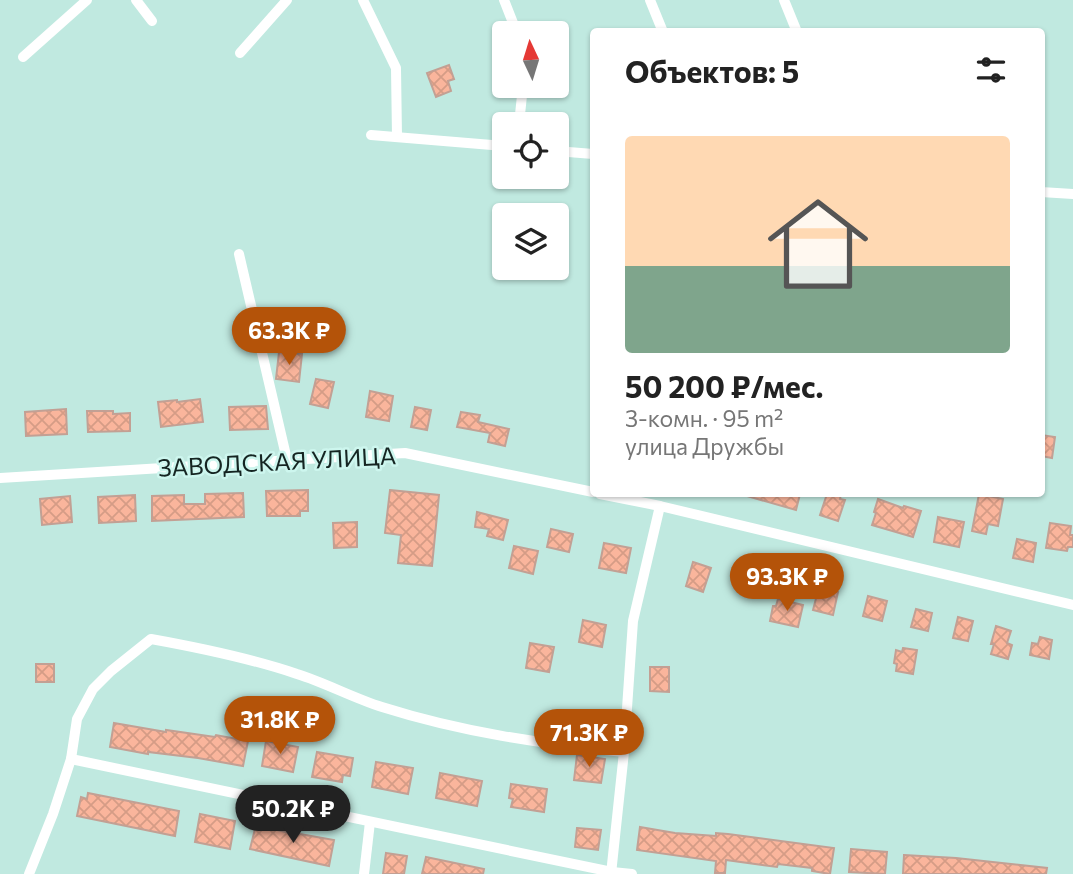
<!DOCTYPE html>
<html lang="ru">
<meta charset="utf-8">
<style>
body{margin:0;font-family:Commissioner,sans-serif;background:#f2f2f2;color:#222;height:100vh;display:flex;flex-direction:column;font-size:26px;white-space:nowrap}
*{box-sizing:border-box;margin:0}
p{font-size:23px;color:#767676}
.icon{flex:none;width:38px;height:38px;fill:none;stroke:currentColor;stroke-width:2;stroke-linecap:round;stroke-linejoin:round}
.map{position:relative;flex:1;overflow:hidden}
.drawer{position:absolute;left:590px;top:28px;width:455px;height:469px;display:flex;flex-direction:column;background:#fff;border-radius:7px;box-shadow:0 2px 5px #0004}
.drawer>*{flex:none}
.needle{width:46px;rotate:356deg}
.fabs{position:absolute;left:492px;top:21px;display:grid;gap:14px}
.fabs a{display:grid;place-items:center;width:77px;height:77px;border-radius:7px;background:#fff;box-shadow:0 2px 5px #0004;font-size:35px}
.price{position:absolute;translate:-50% -60px;padding:0 16px;border-radius:24px;background:#b45309;color:#fff;font-size:23px;line-height:46px;filter:drop-shadow(0 2px 4px #0008)}
.price::after{content:'';position:absolute;left:50%;top:42px;width:21px;height:16px;margin-left:-10px;background:inherit;clip-path:polygon(0 0,100% 0,50% 100%)}
.price.current{background:#222;color:#fff}
ul{padding:0;list-style:none}
li{display:grid;align-content:center;gap:14px;height:371px;padding:0 35px}
li span{display:grid;place-items:center;height:217px;border-radius:7px;color:#555}
li>.icon{margin-inline-start:auto}
span .icon{width:126px;height:126px;fill:#fffc;stroke-width:1}
li b{font-size:30px}
h2{display:flex;justify-content:space-between;align-items:center;height:84px;padding:0 35px;font-size:30px}
.map>svg:first-child{display:block}
.building{fill:url(#building-cross-hatch);stroke:#c2a094;stroke-width:2}
.lines{fill:none;stroke-linecap:round;stroke-linejoin:round}
.minor{stroke:#fff;stroke-width:10}
.labels{text-anchor:middle;dominant-baseline:central;stroke-width:5;stroke-linejoin:round;paint-order:stroke}
.street-label{font-size:24px;fill:#152522;stroke:#cdf6ee}
</style>
<div class="map">
<svg width="1073" height="874" viewBox="0 0 1073 874">
<defs>
<pattern id="building-cross-hatch" width="8" height="8" patternUnits="userSpaceOnUse" patternTransform="scale(1.75)"><rect width="8" height="8" fill="#fab59c"/><path d="M0 0l8 8M0 8l8-8" fill="none" stroke="#d59c86"/></pattern>
</defs>
<rect width="100%" height="100%" fill="#c0e9e0"/>
<g class="building">
<path d="M 449,65 L 454,79 L 448,81 L 451,91 L 436,97 L 427,73 Z"/>
<path d="M 279,352 L 302,354 L 299,382 L 276,379 Z"/>
<path d="M 316,379 L 334,382 L 328,408 L 310,404 Z"/>
<path d="M 370,391 L 393,396 L 389,421 L 366,417 Z"/>
<path d="M 200,399 L 203,422 L 161,427 L 158,402 L 177,400 L 177,402 Z"/>
<path d="M 266,406 L 268,429 L 230,430 L 229,407 Z"/>
<path d="M 415,407 L 431,410 L 427,430 L 411,427 Z"/>
<path d="M 66,409 L 67,434 L 26,436 L 25,412 Z"/>
<path d="M 87,411 L 113,411 L 113,414 L 130,413 L 130,431 L 88,432 Z"/>
<path d="M 461,412 L 480,415 L 478,422 L 509,429 L 505,446 L 488,442 L 490,433 L 457,427 Z"/>
<path d="M 1041,435 L 1055,437 L 1052,458 L 1041,456 Z"/>
<path d="M 308,490 L 308,511 L 300,511 L 300,516 L 267,516 L 266,491 Z"/>
<path d="M 390,490 L 439,495 L 432,566 L 398,563 L 401,535 L 385,533 Z"/>
<path d="M 243,493 L 244,517 L 152,521 L 152,496 L 184,495 L 184,504 L 205,504 L 205,494 Z"/>
<path d="M 747,494 L 800,494 L 796,510 L 747,496 Z"/>
<path d="M 827,494 L 841,494 L 840,499 L 845,500 L 838,521 L 820,515 Z"/>
<path d="M 979,494 L 1003,499 L 998,526 L 988,524 L 986,534 L 972,531 Z"/>
<path d="M 135,495 L 136,521 L 99,523 L 98,497 Z"/>
<path d="M 70,496 L 72,522 L 42,525 L 40,499 Z"/>
<path d="M 878,499 L 903,508 L 904,506 L 921,511 L 913,537 L 872,525 L 876,513 L 874,512 Z"/>
<path d="M 477,512 L 508,520 L 503,540 L 487,536 L 489,529 L 475,527 Z"/>
<path d="M 938,517 L 964,522 L 959,547 L 934,542 Z"/>
<path d="M 357,522 L 357,547 L 334,548 L 333,523 Z"/>
<path d="M 1050,523 L 1071,526 L 1070,535 L 1073,535 L 1073,547 L 1068,547 L 1067,551 L 1046,548 Z"/>
<path d="M 551,529 L 573,534 L 569,552 L 547,547 Z"/>
<path d="M 1017,539 L 1036,543 L 1033,562 L 1013,558 Z"/>
<path d="M 604,543 L 631,548 L 626,573 L 599,568 Z"/>
<path d="M 514,546 L 538,551 L 533,574 L 509,568 Z"/>
<path d="M 693,562 L 711,568 L 703,592 L 686,586 Z"/>
<path d="M 819,587 L 838,592 L 833,615 L 813,610 Z"/>
<path d="M 868,596 L 887,601 L 882,621 L 863,616 Z"/>
<path d="M 778,599 L 803,605 L 798,627 L 770,621 L 773,606 L 776,606 Z"/>
<path d="M 916,609 L 932,613 L 928,631 L 911,627 Z"/>
<path d="M 958,617 L 973,621 L 968,641 L 953,638 Z"/>
<path d="M 583,620 L 606,625 L 602,647 L 579,642 Z"/>
<path d="M 996,626 L 1011,631 L 1007,643 L 1012,645 L 1008,659 L 991,654 L 994,644 L 991,644 Z"/>
<path d="M 1040,637 L 1052,640 L 1049,659 L 1030,655 L 1032,643 L 1038,644 Z"/>
<path d="M 530,643 L 554,647 L 549,672 L 526,668 Z"/>
<path d="M 903,648 L 917,650 L 913,674 L 896,671 L 897,664 L 894,663 L 896,650 L 902,652 Z"/>
<rect x="36" y="664" width="18" height="18"/>
<path d="M 650,667 L 669,667 L 669,692 L 650,691 Z"/>
<path d="M 114,723 L 166,732 L 166,730 L 215,737 L 216,735 L 248,741 L 243,766 L 198,758 L 148,752 L 148,754 L 110,747 Z"/>
<path d="M 266,741 L 298,747 L 293,772 L 262,766 Z"/>
<path d="M 317,752 L 353,758 L 350,776 L 343,775 L 342,782 L 312,777 Z"/>
<path d="M 577,755 L 605,759 L 601,783 L 574,780 Z"/>
<path d="M 376,762 L 413,768 L 408,794 L 372,787 Z"/>
<path d="M 440,773 L 482,781 L 477,806 L 436,798 Z"/>
<path d="M 511,784 L 547,789 L 544,812 L 511,807 L 513,799 L 509,798 Z"/>
<path d="M 88,793 L 179,811 L 175,836 L 77,816 L 81,797 L 87,799 Z"/>
<path d="M 200,814 L 235,821 L 230,849 L 195,842 Z"/>
<path d="M 256,825 L 294,834 L 294,833 L 334,840 L 329,866 L 250,849 Z"/>
<path d="M 640,827 L 675,833 L 716,836 L 716,833 L 728,834 L 834,848 L 830,874 L 812,871 L 812,868 L 778,864 L 777,867 L 726,860 L 725,873 L 715,873 L 716,861 L 637,850 Z"/>
<path d="M 577,828 L 601,830 L 598,850 L 575,847 Z"/>
<path d="M 851,849 L 887,852 L 885,874 L 849,872 Z"/>
<path d="M 386,853 L 407,856 L 404,874 L 383,874 Z"/>
<path d="M 904,855 L 956,858 L 1047,868 L 1046,874 L 903,874 Z"/>
<path d="M 426,857 L 484,869 L 483,874 L 422,874 Z"/>
</g>
<g class="lines">
<g class="minor">
<path d="M 136,0 L 152,21"/>
<path d="M 363,0 L 396,68 L 397,137"/>
<path d="M 504,0 L 517,33"/>
<path d="M 650,0 L 663,32"/>
<path d="M 784,0 L 797,32"/>
<path d="M 240,53 L 287,0"/>
<path d="M 23,57 L 87,0"/>
<path d="M 519,124 L 523,86"/>
<path d="M 371,135 L 504,146"/>
<path d="M 556,151 L 593,154"/>
<path d="M 1041,192 L 1073,194"/>
<path d="M 239,254 L 287,460"/>
<path d="M 0,478 L 405,453 L 593,492"/>
<path d="M 600,494 L 660,506 L 1073,605"/>
<path d="M 71,759 L 612,872 L 632,874"/>
<path d="M 29,874 L 53,814 L 71,759 L 77,719 L 93,689 L 111,671 L 151,639 C 201,648 250,658 297,674 C 326,683 353,698 382,707 C 461,732 542,744 624,752"/>
<path d="M 364,874 L 370,822"/>
<path d="M 611,874 L 624,752 L 633,621 L 660,506"/>
</g>
</g>
<g class="labels">
<g class="street-label">
<text transform="translate(277 461) rotate(-3)">ЗАВОДСКАЯ УЛИЦА</text>
</g>
</g>
</svg>
<div class="fabs">
<a><svg class="needle" viewBox="-14 -14 28 28"><path d="M0-13l5 13h-10z" fill="#e53935"/><path d="M0 13l5-13h-10z" fill="#767676"/></svg></a>
<a><svg class="icon" aria-label="locate" viewBox="0 0 24 24"><circle cx="12" cy="12" r="6"/><path d="M12 2v4M12 18v4M2 12h4M18 12h4"/></svg></a>
<a><svg class="icon" aria-label="layers" viewBox="0 0 24 24"><path d="M12 4l9 5-9 5-9-5zM3 14l9 5 9-5"/></svg></a>
</div>
<b class="price" style="left:289px;top:367px">63.3K ₽</b>
<b class="price" style="left:787px;top:613px">93.3K ₽</b>
<b class="price" style="left:280px;top:756px">31.8K ₽</b>
<b class="price" style="left:589px;top:769px">71.3K ₽</b>
<b class="price current" style="left:293px;top:845px">50.2K ₽</b>
<section class="drawer">
<h2>Объектов: 5<svg class="icon" aria-label="filters" viewBox="0 0 24 24"><path d="M4 7h16M4 17h16"/><circle cx="9" cy="7" r="2"/><circle cx="15" cy="17" r="2"/></svg></h2>
<ul>
<li><span style="background:linear-gradient(#ffd9b3 60%,#7fa58c 0)"><svg class="icon" aria-label="home" viewBox="0 0 24 24"><path d="M3 11l9-7 9 7M6 9v11h12V9"/></svg></span><div><b>50 200 ₽/мес.</b><p>3-комн. · 95 m²</p><p>улица Дружбы</p></div></li>
</ul>
</section>
</div>
